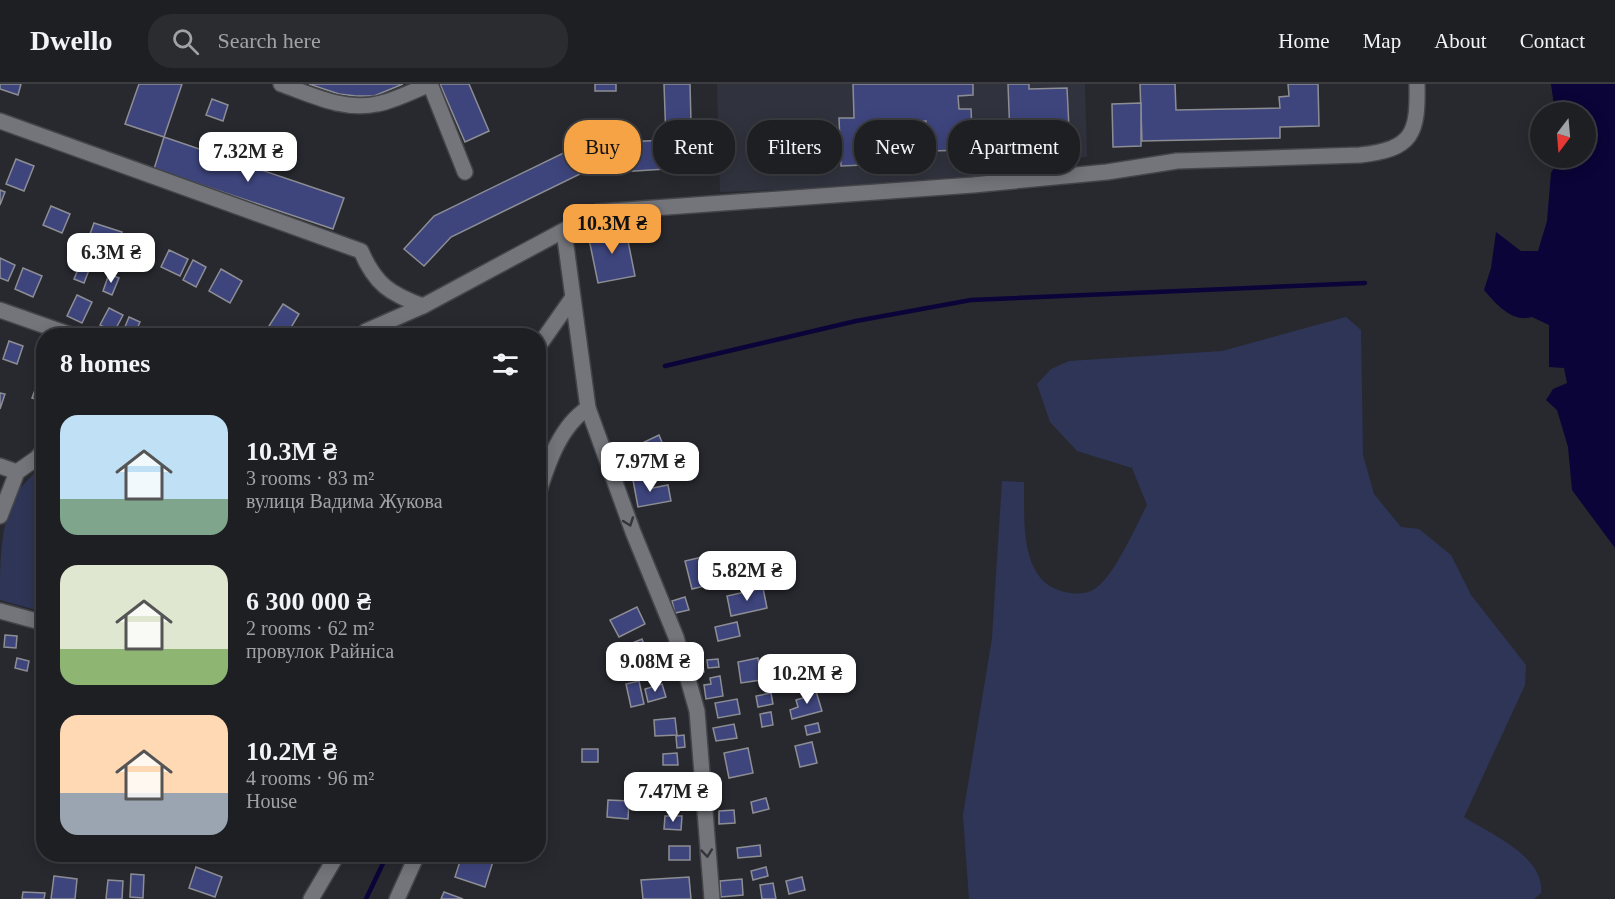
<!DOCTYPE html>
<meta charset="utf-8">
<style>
body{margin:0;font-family:Georgia,serif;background:#2b2c30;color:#f1f3f6;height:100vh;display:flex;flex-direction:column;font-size:22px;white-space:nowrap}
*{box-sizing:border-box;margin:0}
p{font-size:20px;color:#a1a2a6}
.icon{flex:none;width:33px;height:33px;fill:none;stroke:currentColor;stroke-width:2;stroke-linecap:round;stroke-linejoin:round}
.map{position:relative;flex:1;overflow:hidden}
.details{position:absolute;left:36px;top:244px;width:510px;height:534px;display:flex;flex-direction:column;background:#1e1f23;border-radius:24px;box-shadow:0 3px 15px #0003,0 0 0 2px #3c3d41}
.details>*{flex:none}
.guide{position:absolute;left:564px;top:36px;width:570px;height:54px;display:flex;gap:12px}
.needle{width:39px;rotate:196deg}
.tools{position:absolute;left:1530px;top:18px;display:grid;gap:12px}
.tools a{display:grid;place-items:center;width:66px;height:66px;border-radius:50%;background:#1e1f23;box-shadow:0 3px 15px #0003,0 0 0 2px #3c3d41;font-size:30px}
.price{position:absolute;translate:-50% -51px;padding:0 14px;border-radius:12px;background:#fff;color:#222;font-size:20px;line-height:39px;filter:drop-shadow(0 2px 3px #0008)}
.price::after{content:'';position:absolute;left:50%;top:36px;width:18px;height:14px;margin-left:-9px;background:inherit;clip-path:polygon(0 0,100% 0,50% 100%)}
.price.selected{background:#f5a345;color:#111}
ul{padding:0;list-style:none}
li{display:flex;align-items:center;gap:18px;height:150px;padding:0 24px}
li span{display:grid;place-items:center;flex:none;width:168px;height:120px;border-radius:18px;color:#555}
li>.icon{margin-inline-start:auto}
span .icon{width:72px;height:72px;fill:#fffc;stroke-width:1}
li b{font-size:26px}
h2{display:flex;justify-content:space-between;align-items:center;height:72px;padding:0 24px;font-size:26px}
.pill{padding:0 21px;border-radius:24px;background:#1e1f23;box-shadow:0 3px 15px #0003,0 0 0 2px #3c3d41;font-size:21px;line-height:54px}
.pill.selected{background:#f5a345;color:#111}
header{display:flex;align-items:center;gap:36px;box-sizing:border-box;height:84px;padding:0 30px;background:#1e1f23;border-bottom:2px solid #3c3d41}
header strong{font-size:28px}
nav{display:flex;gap:33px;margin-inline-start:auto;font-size:21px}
.search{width:420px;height:54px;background:#2b2c30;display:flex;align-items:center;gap:15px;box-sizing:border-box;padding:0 21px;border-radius:24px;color:#a1a2a6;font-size:22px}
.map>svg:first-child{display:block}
.built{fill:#30323d}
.green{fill:#2f3556}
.water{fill:#0a0438}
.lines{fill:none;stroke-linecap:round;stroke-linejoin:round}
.stream{stroke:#0a0438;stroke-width:4.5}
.building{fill:#3e457d;stroke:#8d8e94;stroke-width:1.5}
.minor-casing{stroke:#444549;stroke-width:18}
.minor{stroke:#74757b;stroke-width:15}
.oneway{stroke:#343539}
</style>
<header>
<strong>Dwello</strong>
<div class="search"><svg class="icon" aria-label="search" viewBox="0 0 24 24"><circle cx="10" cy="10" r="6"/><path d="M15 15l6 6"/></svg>Search here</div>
<nav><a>Home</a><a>Map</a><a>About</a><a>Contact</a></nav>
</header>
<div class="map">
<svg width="1615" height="815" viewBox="0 0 1615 815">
<rect width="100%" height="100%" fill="#28292f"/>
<path class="built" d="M 717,0 L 1085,0 L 1087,73 L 1075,74 L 1072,84 L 806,105 L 720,108 Z"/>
<g class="green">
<path d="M 1346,233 L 1361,246 L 1363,371 L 1374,410 L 1401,443 L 1419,445 L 1451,471 L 1471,511 L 1526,581 L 1525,601 L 1464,733 C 1490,750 1545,772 1541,809 L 1534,815 L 969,815 L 963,731 L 992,554 L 1002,397 L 1024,398 C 1025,433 1018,494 1061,507 C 1070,510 1084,511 1093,506 C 1113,495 1136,442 1147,421 L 1132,384 L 1077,367 L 1050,338 L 1037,300 L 1051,285 L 1069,277 L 1222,267 Z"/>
<path d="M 43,376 L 43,528 L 0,516 C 0,483 0,435 17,408 C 26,397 36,389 43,376 Z"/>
</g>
<path class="water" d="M 1551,0 L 1615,0 L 1615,464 L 1572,406 L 1568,363 L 1557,326 L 1546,316 L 1553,305 L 1567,299 L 1564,284 L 1549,283 L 1549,241 L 1532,233 C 1512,239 1496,220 1484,206 L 1491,184 L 1496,148 L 1521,167 L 1538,167 L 1547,137 L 1551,89 L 1560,74 L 1586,74 L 1586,28 L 1555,28 Z"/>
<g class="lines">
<g class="stream">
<path d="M 665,282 L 856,237 L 971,216 L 1365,199"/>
<path d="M 366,815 L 387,771"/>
</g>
</g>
<g class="building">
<path d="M 0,0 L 21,0 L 18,11 L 0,5 Z"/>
<path d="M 139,0 L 182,0 L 164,53 L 125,40 Z"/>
<path d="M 309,0 L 403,0 L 374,12 L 356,12 L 339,10 Z"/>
<path d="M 440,0 L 469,0 L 489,47 L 465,58 Z"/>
<rect x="595" y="0" width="21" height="7"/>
<path d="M 664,0 L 690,0 L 692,77 L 682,78 L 682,84 L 587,90 L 586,87 L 451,153 L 424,182 L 404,165 L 434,132 L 582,60 L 584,64 L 605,63 L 604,59 L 666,56 Z"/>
<path d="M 853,0 L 973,0 L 973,11 L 958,12 L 959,25 L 971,25 L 973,66 L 927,67 L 926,37 L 885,39 L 887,80 L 841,82 L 839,34 L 854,34 Z"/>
<path d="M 1008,0 L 1029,0 L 1029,5 L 1067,4 L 1070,64 L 1032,65 L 1031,52 L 1010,53 Z"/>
<path d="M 1140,0 L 1175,0 L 1176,26 L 1280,24 L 1279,13 L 1289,12 L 1288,0 L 1318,0 L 1319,42 L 1280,43 L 1280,54 L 1142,57 Z"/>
<path d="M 212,15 L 228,21 L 223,37 L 206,31 Z"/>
<path d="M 1141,19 L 1141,62 L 1113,63 L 1112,20 Z"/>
<path d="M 164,53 L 344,114 L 333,145 L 154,85 Z"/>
<path d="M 16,75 L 34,82 L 24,107 L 6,100 Z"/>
<path d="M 0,106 L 5,108 L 0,121 Z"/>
<path d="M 51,122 L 70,130 L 62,149 L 43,141 Z"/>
<path d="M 94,139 L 122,148 L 114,171 L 86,161 Z"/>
<path d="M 625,142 L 635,192 L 598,199 L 588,150 Z"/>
<path d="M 169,166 L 188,175 L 180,192 L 161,183 Z"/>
<path d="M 0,174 L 15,181 L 8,197 L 0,194 Z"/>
<path d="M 193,176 L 206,183 L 196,203 L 183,196 Z"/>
<path d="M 79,183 L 89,186 L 84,199 L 74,195 Z"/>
<path d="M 23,184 L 42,192 L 33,213 L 15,205 Z"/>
<path d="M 221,185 L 242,197 L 230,219 L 209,207 Z"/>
<path d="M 109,190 L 119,194 L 112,211 L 103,207 Z"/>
<path d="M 77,211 L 92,218 L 82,239 L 67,232 Z"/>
<path d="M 283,220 L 299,230 L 286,252 L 269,242 Z"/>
<path d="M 109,224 L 123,231 L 114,248 L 100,241 Z"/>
<path d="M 129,233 L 140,238 L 134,252 L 122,250 Z"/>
<path d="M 172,243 L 182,247 L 180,252 L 168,252 Z"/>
<path d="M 9,257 L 23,262 L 17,280 L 3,275 Z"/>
<path d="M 38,298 L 44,300 L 42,317 L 32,314 Z"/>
<path d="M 0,309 L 5,310 L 0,325 Z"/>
<path d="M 659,351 L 666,368 L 645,377 L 638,361 Z"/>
<path d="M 634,370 L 637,385 L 621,388 L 617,374 Z"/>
<path d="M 650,393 L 652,404 L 668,401 L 671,417 L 638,423 L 633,396 Z"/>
<path d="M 715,470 L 721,498 L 692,505 L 685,477 Z"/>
<path d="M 763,504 L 767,524 L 731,532 L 727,512 Z"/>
<path d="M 685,513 L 689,526 L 675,529 L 672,517 Z"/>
<path d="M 637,523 L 645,540 L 619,553 L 610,536 Z"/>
<path d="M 737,538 L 740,552 L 718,557 L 715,543 Z"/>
<path d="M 5,551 L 17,552 L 16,564 L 4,563 Z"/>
<path d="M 642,555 L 645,563 L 633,568 L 630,560 Z"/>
<path d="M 654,568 L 658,579 L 646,584 L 641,573 Z"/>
<path d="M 17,574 L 29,577 L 27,587 L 15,584 Z"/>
<path d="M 758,574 L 761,596 L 741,599 L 738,578 Z"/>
<path d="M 718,575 L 719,583 L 708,584 L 707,576 Z"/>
<path d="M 702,576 L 704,588 L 693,590 L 690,578 Z"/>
<path d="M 634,578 L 639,590 L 631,594 L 625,581 Z"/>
<path d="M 720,592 L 723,612 L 706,615 L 704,601 L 711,600 L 710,594 Z"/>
<path d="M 639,597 L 644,620 L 631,623 L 626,600 Z"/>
<path d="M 662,600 L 666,613 L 648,618 L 645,605 Z"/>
<path d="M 815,604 L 822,627 L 792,635 L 790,626 L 798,623 L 796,616 L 806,613 L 804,607 Z"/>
<path d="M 771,609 L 773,620 L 758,623 L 756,612 Z"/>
<path d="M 737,615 L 740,630 L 718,634 L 715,619 Z"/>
<path d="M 771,628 L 773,641 L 762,643 L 760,630 Z"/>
<path d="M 675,634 L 677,651 L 655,652 L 654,636 Z"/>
<path d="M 818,639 L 820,648 L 807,651 L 805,642 Z"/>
<path d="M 734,640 L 737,654 L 716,657 L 713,644 Z"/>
<path d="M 684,651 L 685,663 L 677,664 L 676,652 Z"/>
<path d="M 812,658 L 817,679 L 800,683 L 795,662 Z"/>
<path d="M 748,664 L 753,689 L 729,694 L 724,669 Z"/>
<rect x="582" y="665" width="16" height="13"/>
<path d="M 677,669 L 678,681 L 663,681 L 663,670 Z"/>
<path d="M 651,694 L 664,694 L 664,715 L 651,716 Z"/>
<rect x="667" y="696" width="16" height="14"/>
<path d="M 766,714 L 769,725 L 753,729 L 751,718 Z"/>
<path d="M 608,716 L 629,717 L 628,735 L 607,733 Z"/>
<path d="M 734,726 L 735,739 L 719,740 L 719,727 Z"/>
<path d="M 665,732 L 682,732 L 681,746 L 664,745 Z"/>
<path d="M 760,761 L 761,772 L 738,774 L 737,764 Z"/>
<rect x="669" y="762" width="21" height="14"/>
<path d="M 462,771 L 495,771 L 485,803 L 455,793 Z"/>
<path d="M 196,783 L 222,793 L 215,813 L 189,804 Z"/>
<path d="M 766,783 L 768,792 L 753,796 L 751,787 Z"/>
<path d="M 131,790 L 144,791 L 143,814 L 130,813 Z"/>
<path d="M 54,792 L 77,795 L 75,815 L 51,815 Z"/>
<path d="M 689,793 L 691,815 L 643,815 L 641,796 Z"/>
<path d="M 802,793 L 805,806 L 789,810 L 786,797 Z"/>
<path d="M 742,795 L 743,811 L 721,813 L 720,797 Z"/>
<path d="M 108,796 L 123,797 L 122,815 L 106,815 Z"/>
<path d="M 773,799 L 776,815 L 762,815 L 760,801 Z"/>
<path d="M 23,808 L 45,809 L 44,815 L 22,815 Z"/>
<path d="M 444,808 L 463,815 L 441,815 Z"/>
</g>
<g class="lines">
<g class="minor-casing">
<g id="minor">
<path d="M 281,0 C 312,11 343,27 377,20 C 394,17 413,7 430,0 L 465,88"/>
<path d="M 0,37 L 361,167 C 375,200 390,210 423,222 L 598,128 L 973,101 L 1107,88 L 1177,77 L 1360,71 C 1413,65 1418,50 1417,0"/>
<path d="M 564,147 L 588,324 L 633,448 L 676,553 L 697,627 L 712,815"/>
<path d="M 0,226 L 74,252"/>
<path d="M 362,252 L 366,247 L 423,222"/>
<path d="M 538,263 L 571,216"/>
<path d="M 0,382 L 17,388"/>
<path d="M 538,410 C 548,379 560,342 588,324"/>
<path d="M 0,432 L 17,388 L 37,374 L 44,366"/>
<path d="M 0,527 L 44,539"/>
<path d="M 311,815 L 337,771"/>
<path d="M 397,815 L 417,771"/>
</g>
</g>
<use href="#minor" class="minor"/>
</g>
<defs><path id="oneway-chevron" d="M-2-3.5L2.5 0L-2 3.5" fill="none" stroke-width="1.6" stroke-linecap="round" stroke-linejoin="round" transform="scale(1.5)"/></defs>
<g class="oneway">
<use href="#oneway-chevron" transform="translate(629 438) rotate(70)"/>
<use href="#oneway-chevron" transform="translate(707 769) rotate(84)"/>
</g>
</svg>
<div class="tools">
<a><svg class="needle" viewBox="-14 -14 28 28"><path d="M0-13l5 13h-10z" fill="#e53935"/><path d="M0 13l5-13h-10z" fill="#a1a2a6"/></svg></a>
</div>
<b class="price" style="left:248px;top:99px">7.32M ₴</b>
<b class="price selected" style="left:612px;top:171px">10.3M ₴</b>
<b class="price" style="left:111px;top:200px">6.3M ₴</b>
<b class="price" style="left:650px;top:409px">7.97M ₴</b>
<b class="price" style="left:747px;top:518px">5.82M ₴</b>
<b class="price" style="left:655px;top:609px">9.08M ₴</b>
<b class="price" style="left:807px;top:621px">10.2M ₴</b>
<b class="price" style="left:673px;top:739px">7.47M ₴</b>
<div class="guide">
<a class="pill selected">Buy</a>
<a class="pill">Rent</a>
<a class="pill">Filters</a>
<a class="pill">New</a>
<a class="pill">Apartment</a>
</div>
<section class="details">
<h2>8 homes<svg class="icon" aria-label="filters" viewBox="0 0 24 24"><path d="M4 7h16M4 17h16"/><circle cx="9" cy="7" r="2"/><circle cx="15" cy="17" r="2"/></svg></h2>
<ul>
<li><span style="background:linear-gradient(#bfe0f5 70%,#7fa58c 0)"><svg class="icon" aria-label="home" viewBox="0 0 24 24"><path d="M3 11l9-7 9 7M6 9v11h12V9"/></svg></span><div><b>10.3M ₴</b><p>3 rooms · 83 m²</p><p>вулиця Вадима Жукова</p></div></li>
<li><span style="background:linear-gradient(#dfe7d0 70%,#8fb573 0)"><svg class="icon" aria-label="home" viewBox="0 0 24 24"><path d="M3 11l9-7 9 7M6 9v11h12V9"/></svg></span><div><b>6 300 000 ₴</b><p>2 rooms · 62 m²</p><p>провулок Райніса</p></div></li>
<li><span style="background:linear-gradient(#ffd9b3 65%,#9aa5b1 0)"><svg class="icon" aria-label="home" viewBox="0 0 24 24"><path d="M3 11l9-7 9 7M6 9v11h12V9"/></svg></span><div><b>10.2M ₴</b><p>4 rooms · 96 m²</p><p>House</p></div></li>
</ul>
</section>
</div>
